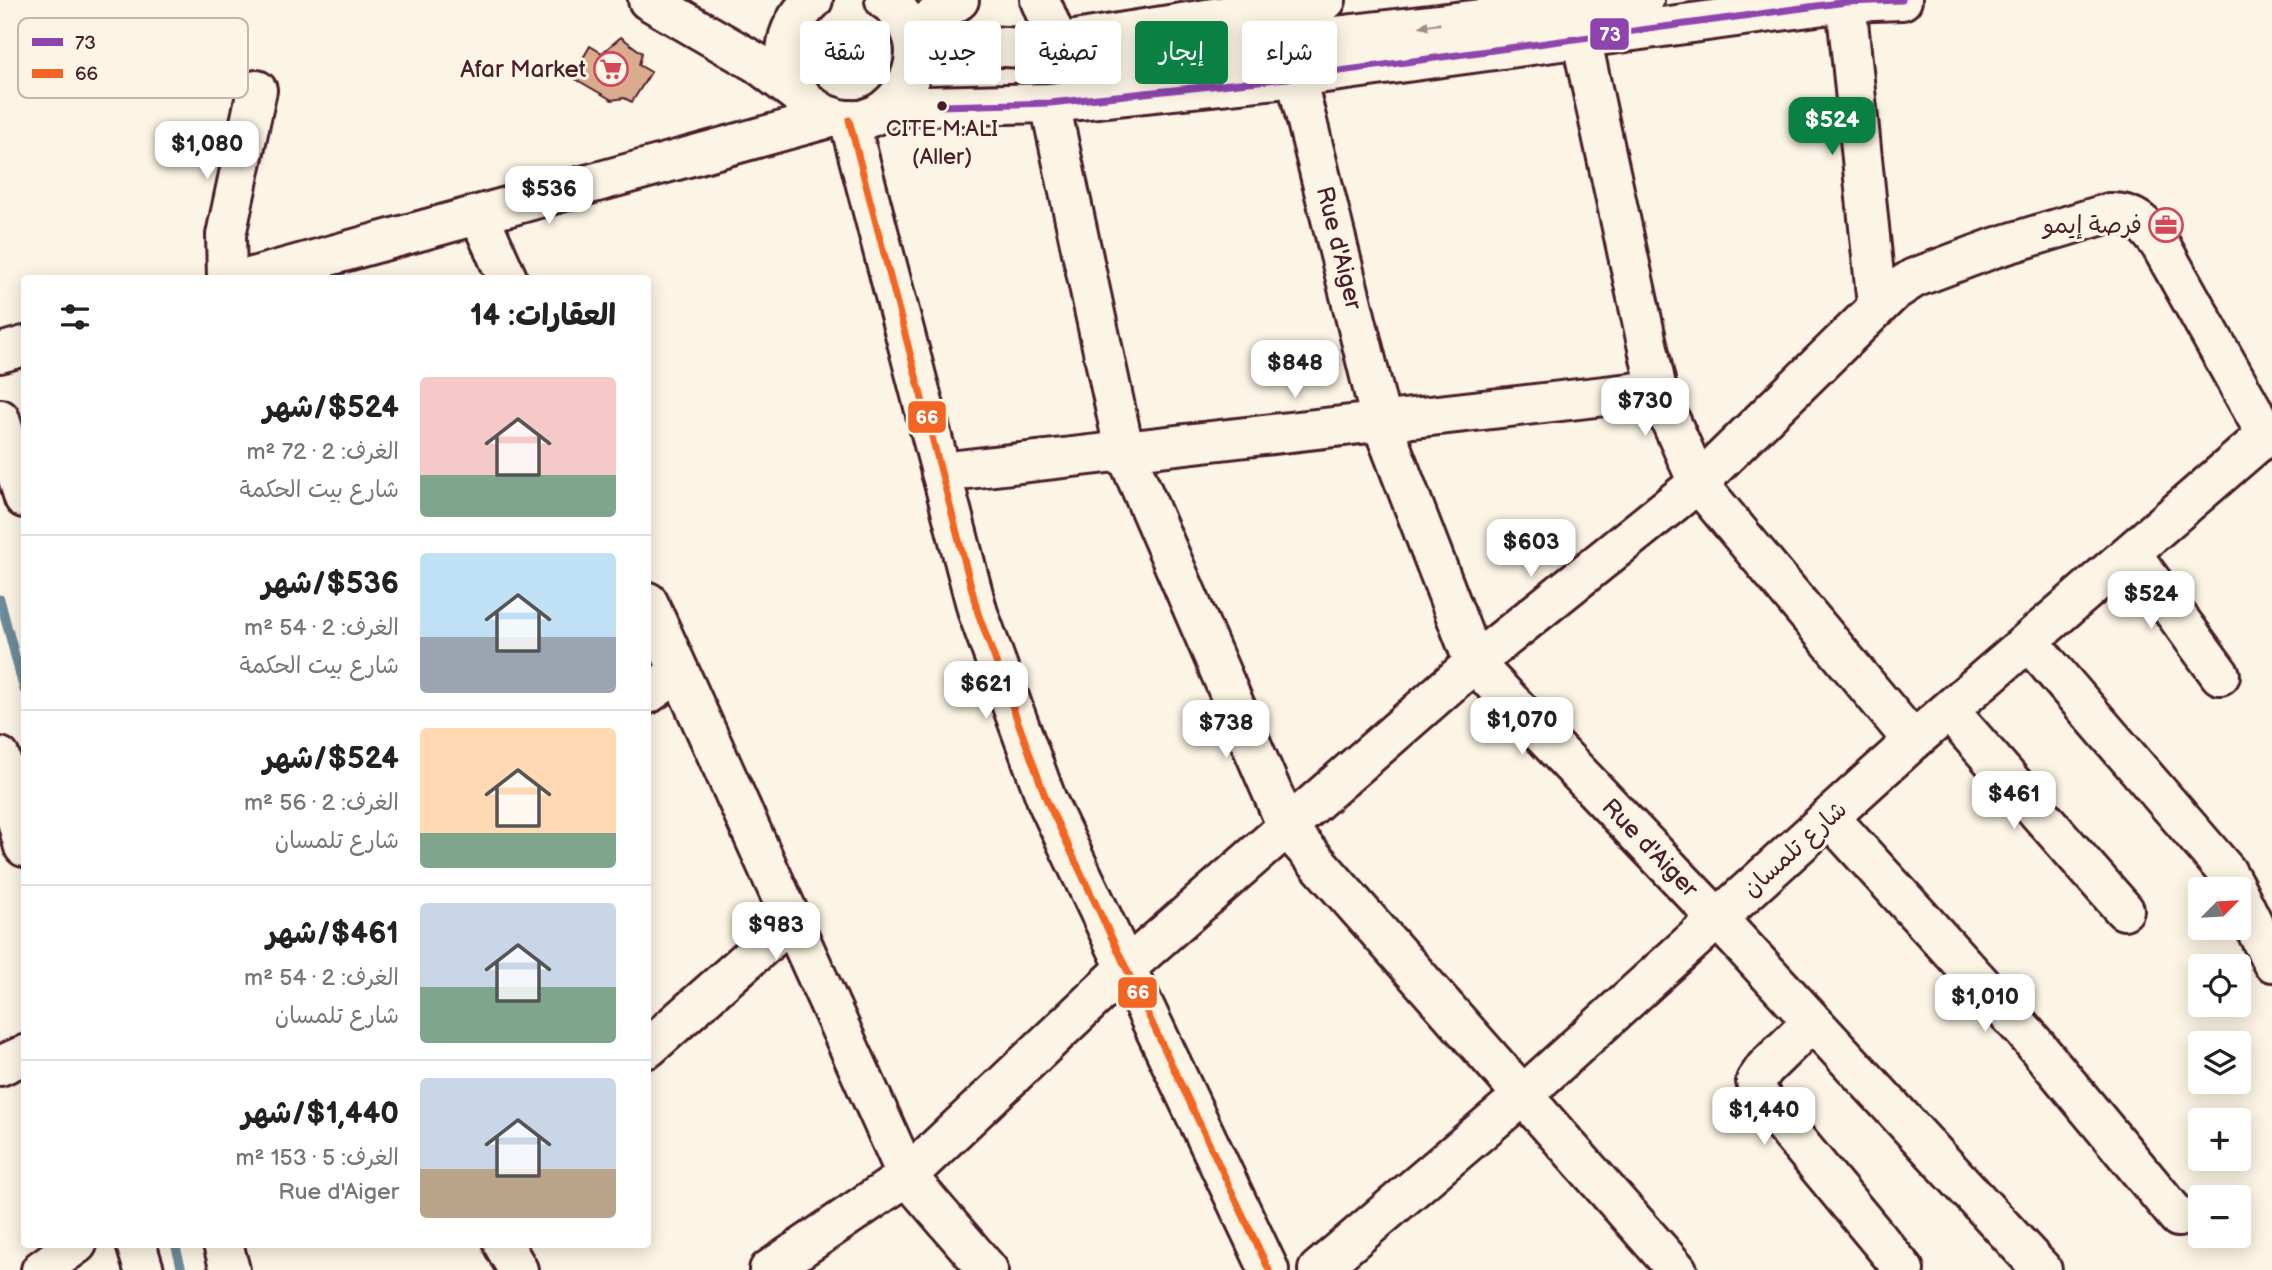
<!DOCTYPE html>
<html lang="ar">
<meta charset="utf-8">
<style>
body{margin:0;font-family:"Balsamiq Sans","Playpen Sans Arabic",sans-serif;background:#f2f2f2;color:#222;direction:rtl;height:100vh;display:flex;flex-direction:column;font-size:26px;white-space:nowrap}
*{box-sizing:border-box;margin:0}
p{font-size:23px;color:#767676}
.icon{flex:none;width:38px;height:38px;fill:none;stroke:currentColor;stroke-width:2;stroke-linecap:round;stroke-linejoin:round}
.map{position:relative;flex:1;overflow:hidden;direction:ltr}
.sheet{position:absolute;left:21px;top:275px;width:630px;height:973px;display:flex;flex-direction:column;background:#fff;border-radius:7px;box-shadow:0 4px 18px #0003;direction:rtl}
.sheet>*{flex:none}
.guide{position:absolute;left:672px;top:21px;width:665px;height:63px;direction:rtl;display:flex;gap:14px}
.needle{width:46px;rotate:66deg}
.tools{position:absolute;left:2188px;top:877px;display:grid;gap:14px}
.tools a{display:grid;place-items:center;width:63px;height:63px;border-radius:7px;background:#fff;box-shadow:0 4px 18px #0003;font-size:35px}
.price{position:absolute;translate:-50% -60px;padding:0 16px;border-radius:14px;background:#fff;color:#222;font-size:23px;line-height:46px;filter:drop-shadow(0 2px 4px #0008)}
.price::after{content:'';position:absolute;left:50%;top:42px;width:21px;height:16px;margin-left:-10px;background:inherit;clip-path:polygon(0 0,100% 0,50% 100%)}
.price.active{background:#0b8043;color:#fff}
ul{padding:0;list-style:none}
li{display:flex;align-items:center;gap:21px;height:175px;padding:0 35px}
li+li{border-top:2px solid #e0e0e0}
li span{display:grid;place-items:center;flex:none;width:196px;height:140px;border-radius:7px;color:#555}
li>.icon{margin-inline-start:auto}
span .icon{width:84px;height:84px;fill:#fffc;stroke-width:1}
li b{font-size:30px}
h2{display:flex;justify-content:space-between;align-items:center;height:84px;padding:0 35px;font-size:30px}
.chip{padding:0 24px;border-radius:7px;background:#fff;box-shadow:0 4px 18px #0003;font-size:24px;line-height:63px}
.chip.active{background:#0b8043;color:#fff}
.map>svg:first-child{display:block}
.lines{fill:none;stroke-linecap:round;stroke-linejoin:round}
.stream{stroke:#6d8a99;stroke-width:9}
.building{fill:#dbab8d;stroke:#4a1f2b;stroke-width:2}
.minor-casing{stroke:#4a1f2b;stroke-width:44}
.major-casing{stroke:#4a1f2b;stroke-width:44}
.minor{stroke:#fcf5e5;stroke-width:38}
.major{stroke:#fcf5e5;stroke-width:38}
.bus-1-casing{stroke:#fcf5e5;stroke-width:12}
.bus-2-casing{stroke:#fcf5e5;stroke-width:12}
.bus-1{stroke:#8e44ad;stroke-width:7}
.bus-2{stroke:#f26522;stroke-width:7}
.oneway{fill:#a38a88}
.bus-dot{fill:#4a1f2b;stroke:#fcf5e5;stroke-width:2.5}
.labels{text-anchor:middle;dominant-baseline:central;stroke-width:6;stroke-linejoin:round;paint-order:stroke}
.bus-label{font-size:22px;fill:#4a1f2b;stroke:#fcf5e5}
.poi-label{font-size:24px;fill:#4a1f2b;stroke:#fcf5e5;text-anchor:end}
.street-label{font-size:24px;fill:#4a1f2b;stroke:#fcf5e5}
.key{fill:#fcf5e5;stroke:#c7b5ad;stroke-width:2}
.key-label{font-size:19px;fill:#4a1f2b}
.line-badge{stroke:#fcf5e5;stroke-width:2.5}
.badge-label{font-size:19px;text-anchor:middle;font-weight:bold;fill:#fff}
</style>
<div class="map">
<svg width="2272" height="1270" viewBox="0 0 2272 1270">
<rect width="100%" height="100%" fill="#fcf5e5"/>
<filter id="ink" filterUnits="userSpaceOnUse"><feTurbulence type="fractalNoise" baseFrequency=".0143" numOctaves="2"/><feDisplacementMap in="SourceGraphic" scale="14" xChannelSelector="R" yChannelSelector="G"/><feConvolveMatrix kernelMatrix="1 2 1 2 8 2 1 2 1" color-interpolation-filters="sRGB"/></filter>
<g filter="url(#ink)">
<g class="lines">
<g class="stream">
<path d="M 0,599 L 24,690"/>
<path d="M 175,1244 L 182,1270"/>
</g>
</g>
<path class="building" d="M 621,37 L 642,53 L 639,65 L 651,72 L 632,102 L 624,98 L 612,100 L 572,77 L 590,46 L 602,53 Z"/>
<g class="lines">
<g class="minor-casing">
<g id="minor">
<path d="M 1040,0 L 1058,43"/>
<path d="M 1846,2 L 1877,305"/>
<path d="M 912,32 L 959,0"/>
<path d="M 1581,37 L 1657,390 L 1698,483 L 1913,741"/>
<path d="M 1031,47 L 1326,0"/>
<path d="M 1296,77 L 1381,421 L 1474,663 L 1717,918 L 2042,1270"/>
<path d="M 1050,103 L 1124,449 L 1288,829 L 1677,1270"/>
<path d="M 849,120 L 978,613 L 1047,801 L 1269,1270"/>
<path d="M 479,215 L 507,278"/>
<path d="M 227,278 L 226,235 L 257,90"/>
<path d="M 249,278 L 833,117"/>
<path d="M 0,353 L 24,346"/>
<path d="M 0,419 L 24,498"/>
<path d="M 941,472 L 1657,390"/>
<path d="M 2131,553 L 2220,675"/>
<path d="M 648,602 L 907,1176 L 988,1270"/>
<path d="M 2029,642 L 2226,871 L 2236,889"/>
<path d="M 648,694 L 678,673"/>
<path d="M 1950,712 L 2124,910"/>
<path d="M 0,757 L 24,847"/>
<path d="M 1830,818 L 2024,1031 L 2178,1217"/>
<path d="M 2238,893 L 2272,962"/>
<path d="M 1812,1022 L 1765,1068 L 1756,1081 L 1759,1095 L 1904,1270"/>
<path d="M 648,1048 L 790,922"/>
<path d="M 0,1066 L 24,1055"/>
<path d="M 136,1244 L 144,1270"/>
<path d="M 223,1244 L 230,1270"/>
<path d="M 503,1244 L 518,1270"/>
<path d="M 41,1270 L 77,1244"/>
<path d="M 769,1270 L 907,1176 L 1126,968 L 1474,663 L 1698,483 L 1894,291 L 1914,278 L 1994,248 L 2109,213 C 2135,212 2147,226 2161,246 L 2266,434"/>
</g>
</g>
<g class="major-casing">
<g id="major">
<path d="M 648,0 L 757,63 L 799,95"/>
<path d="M 813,0 C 737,72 840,160 894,101 C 907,87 914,73 915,53 C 915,32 903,11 885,0"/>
<path d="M 915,42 L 1023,48 L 1075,58 L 1123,61 L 1644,0"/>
<path d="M 888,107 L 1050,103 L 1296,77 L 1846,2 L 1902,0"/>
<path d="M 1318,1270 L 1521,1097 L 1913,741 L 2272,430"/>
</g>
</g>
<use href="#minor" class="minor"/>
<use href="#major" class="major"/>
<g class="bus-1-casing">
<path id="bus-1" d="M 940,106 L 1050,103 L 1296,77 L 1846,2 L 1902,0"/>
</g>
<g class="bus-2-casing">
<path id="bus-2" d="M 849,120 L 978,613 L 1047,801 L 1269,1270"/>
</g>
<use href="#bus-1" class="bus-1"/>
<use href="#bus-2" class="bus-2"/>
</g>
<defs><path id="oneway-solid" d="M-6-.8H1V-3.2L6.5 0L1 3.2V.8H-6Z" transform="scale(1.75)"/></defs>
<use class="oneway" href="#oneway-solid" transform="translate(1430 25) rotate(173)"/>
</g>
<defs>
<g id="supermarket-ring" transform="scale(1.75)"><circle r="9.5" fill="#fcf5e5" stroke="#d1495b" stroke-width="1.5"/><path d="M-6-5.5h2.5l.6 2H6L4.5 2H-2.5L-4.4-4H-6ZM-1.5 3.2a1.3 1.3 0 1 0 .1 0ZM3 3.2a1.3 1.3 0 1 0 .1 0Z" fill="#d1495b"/></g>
<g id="office-ring" transform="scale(1.75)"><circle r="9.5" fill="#fcf5e5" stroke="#d1495b" stroke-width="1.5"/><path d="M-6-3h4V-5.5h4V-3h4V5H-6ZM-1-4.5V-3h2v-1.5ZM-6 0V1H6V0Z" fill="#d1495b"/></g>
</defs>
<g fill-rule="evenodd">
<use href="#supermarket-ring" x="611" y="69"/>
<use href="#office-ring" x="2166" y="225"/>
</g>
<circle class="bus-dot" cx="942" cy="106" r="6"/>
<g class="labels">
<g class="bus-label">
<text x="942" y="129">CITE M.ALI<tspan x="942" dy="28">(Aller)</tspan></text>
</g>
<g class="poi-label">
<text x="586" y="69">Afar Market</text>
<text x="2142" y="225">فرصة إيمو</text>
</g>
<g class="street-label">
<text transform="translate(1339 248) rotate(76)">Rue d'Aiger</text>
<text transform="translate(1650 848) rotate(46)">Rue d'Aiger</text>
<text transform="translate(1795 849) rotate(-42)">شارع تلمسان</text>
</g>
</g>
<rect x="18" y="18" width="230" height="80" rx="10" class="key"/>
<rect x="32" y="38" width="31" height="8" fill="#8e44ad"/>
<rect x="32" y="69" width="31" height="9" fill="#f26522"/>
<g class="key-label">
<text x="75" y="49">73</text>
<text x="75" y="80">66</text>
</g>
<g class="line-badge">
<rect x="1589" y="17" width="41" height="34" rx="7" fill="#8e44ad"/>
<rect x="907" y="400" width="40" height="34" rx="7" fill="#f26522"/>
<rect x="1117" y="976" width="41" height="33" rx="7" fill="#f26522"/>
</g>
<g class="badge-label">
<text x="1610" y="41">73</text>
<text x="927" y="424">66</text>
<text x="1138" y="999">66</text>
</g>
</svg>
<div class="tools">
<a><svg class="needle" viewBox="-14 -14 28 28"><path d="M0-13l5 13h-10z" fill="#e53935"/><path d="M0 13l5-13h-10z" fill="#767676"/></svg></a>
<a><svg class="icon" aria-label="locate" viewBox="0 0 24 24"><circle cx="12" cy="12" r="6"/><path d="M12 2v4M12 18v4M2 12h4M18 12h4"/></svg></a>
<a><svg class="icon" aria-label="layers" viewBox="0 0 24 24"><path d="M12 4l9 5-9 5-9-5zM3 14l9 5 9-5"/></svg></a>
<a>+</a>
<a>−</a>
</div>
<b class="price active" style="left:1832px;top:157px">$524</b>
<b class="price" style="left:207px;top:181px">$1,080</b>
<b class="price" style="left:549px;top:226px">$536</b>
<b class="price" style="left:1295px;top:400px">$848</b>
<b class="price" style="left:1645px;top:438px">$730</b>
<b class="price" style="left:1531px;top:579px">$603</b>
<b class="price" style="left:2151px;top:631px">$524</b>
<b class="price" style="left:986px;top:721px">$621</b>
<b class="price" style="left:1522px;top:757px">$1,070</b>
<b class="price" style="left:1226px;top:760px">$738</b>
<b class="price" style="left:2014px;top:831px">$461</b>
<b class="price" style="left:776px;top:962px">$983</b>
<b class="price" style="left:1985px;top:1034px">$1,010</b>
<b class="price" style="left:1764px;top:1147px">$1,440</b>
<div class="guide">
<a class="chip">شراء</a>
<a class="chip active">إيجار</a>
<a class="chip">تصفية</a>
<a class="chip">جديد</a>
<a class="chip">شقة</a>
</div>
<section class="sheet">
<h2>العقارات: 14<svg class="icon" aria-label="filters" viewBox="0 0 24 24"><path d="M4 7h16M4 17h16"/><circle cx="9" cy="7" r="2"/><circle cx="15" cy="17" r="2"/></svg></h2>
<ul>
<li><span style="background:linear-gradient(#f6c9c9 70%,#7fa58c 0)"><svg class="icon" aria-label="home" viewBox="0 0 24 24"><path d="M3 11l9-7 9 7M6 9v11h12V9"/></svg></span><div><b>$524/شهر</b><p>الغرف: 2 · 72 m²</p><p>شارع بيت الحكمة</p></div></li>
<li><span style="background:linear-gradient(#bfe0f5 60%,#9aa5b1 0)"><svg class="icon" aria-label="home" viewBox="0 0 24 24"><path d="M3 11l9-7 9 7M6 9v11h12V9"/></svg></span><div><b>$536/شهر</b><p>الغرف: 2 · 54 m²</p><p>شارع بيت الحكمة</p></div></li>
<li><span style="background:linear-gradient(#ffd9b3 75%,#7fa58c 0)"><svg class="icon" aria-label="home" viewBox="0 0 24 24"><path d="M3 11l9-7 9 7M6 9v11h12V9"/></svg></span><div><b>$524/شهر</b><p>الغرف: 2 · 56 m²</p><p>شارع تلمسان</p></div></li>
<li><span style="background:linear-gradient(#c9d6e8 60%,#7fa58c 0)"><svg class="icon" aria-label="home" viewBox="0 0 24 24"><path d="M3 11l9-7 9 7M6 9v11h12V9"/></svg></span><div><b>$461/شهر</b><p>الغرف: 2 · 54 m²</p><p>شارع تلمسان</p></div></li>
<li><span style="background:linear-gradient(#c9d6e8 65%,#b9a48a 0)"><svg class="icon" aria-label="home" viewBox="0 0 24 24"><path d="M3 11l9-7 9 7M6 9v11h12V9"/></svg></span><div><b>$1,440/شهر</b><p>الغرف: 5 · 153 m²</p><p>Rue d'Aiger</p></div></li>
</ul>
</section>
</div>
